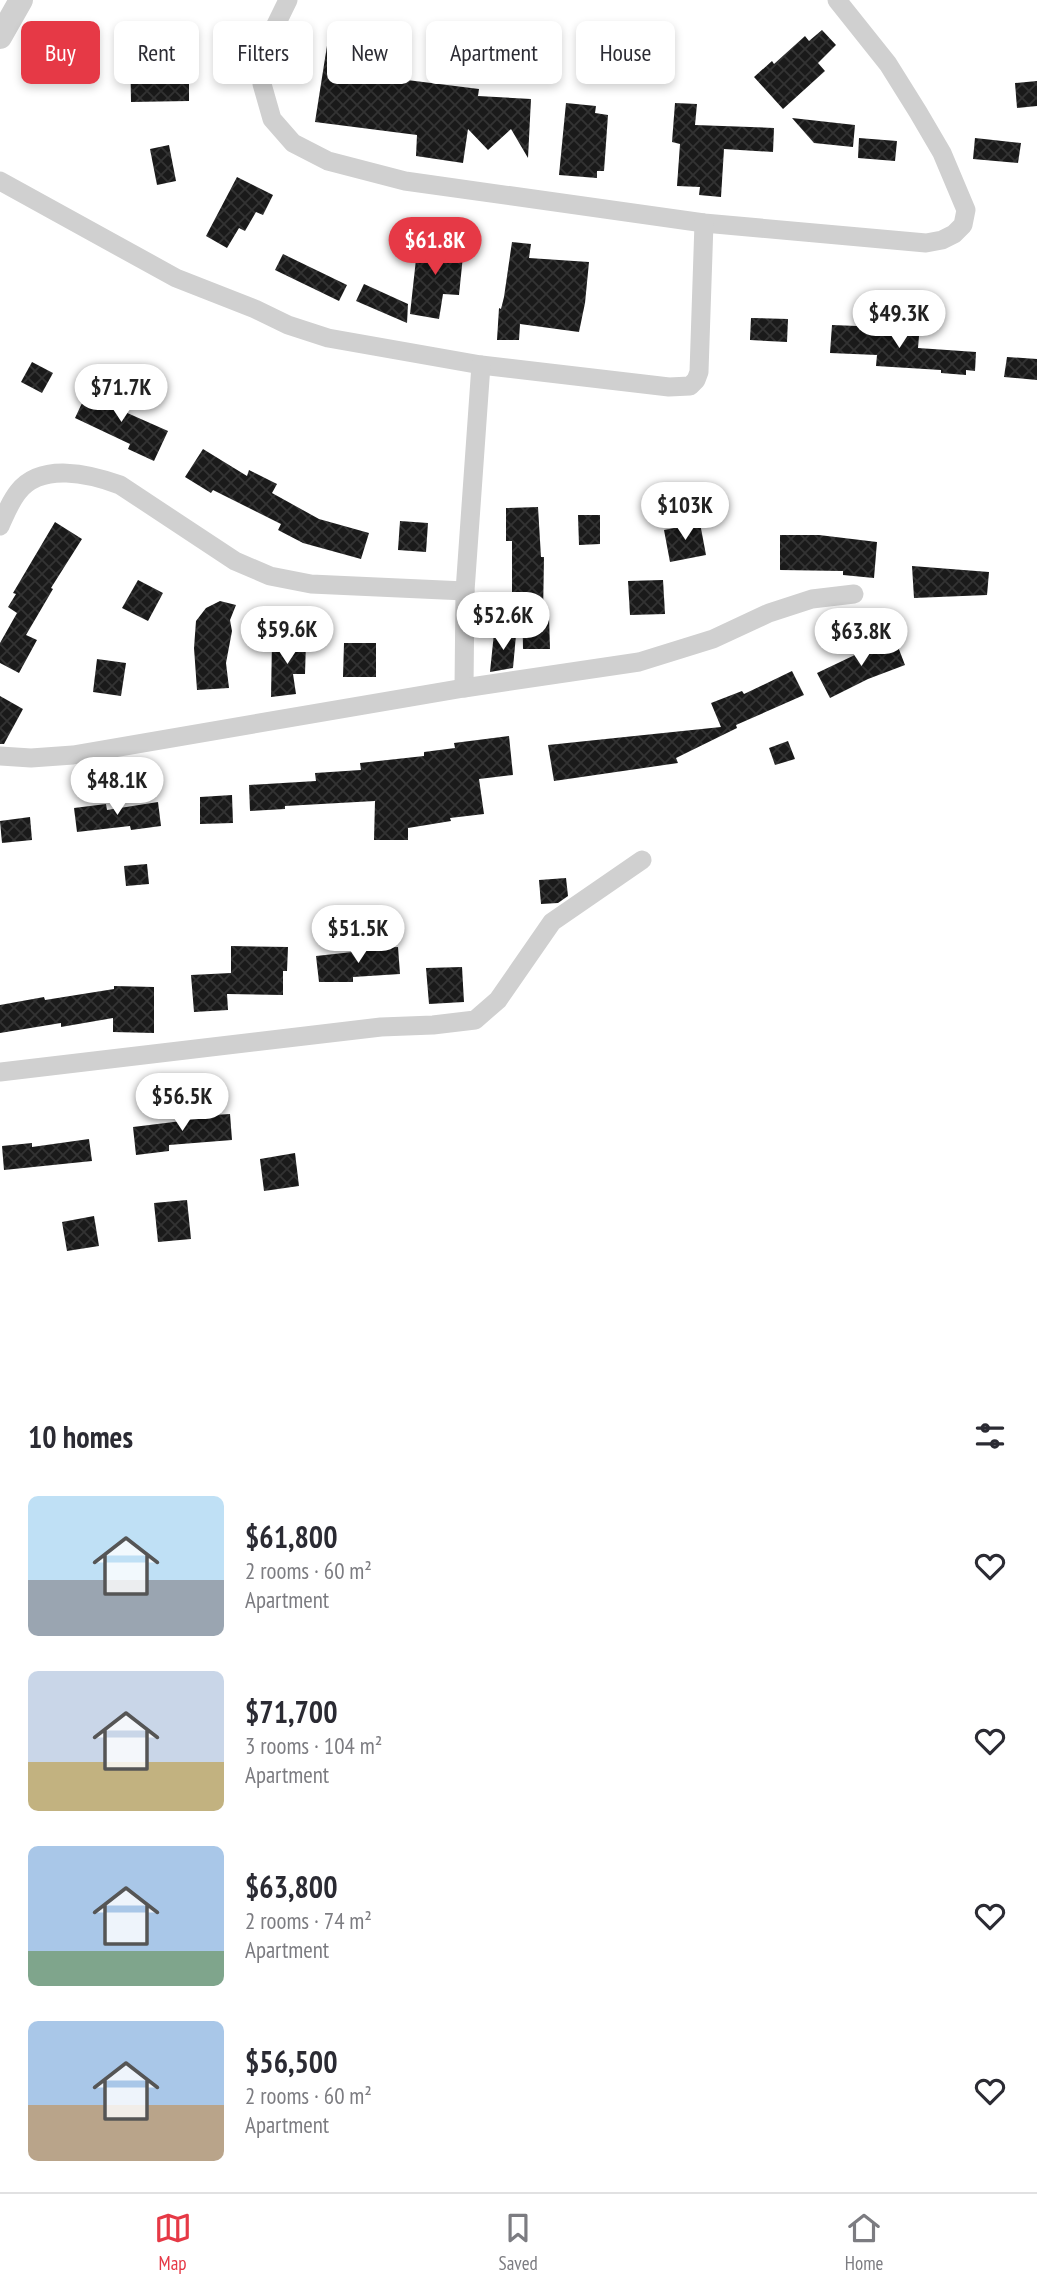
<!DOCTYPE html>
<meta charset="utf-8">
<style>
body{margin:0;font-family:"PT Sans Narrow",sans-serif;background:#f7f7f7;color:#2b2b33;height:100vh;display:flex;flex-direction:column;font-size:26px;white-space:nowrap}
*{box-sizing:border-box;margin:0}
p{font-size:23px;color:#7c7c81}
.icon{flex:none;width:38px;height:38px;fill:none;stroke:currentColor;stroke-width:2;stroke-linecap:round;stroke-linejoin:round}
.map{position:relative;height:1394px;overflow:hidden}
.details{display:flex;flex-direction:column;background:#fff;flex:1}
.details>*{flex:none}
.hud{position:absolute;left:21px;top:21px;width:996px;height:63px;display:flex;gap:14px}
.price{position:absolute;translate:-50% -60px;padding:0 16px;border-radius:24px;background:#fff;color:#222;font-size:23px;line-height:46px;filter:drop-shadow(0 2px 4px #0008)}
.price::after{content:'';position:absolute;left:50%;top:42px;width:21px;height:16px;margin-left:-10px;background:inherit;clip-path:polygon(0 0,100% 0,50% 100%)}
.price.on{background:#e63946;color:#fff}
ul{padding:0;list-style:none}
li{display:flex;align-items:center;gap:21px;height:175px;padding:0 28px}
li span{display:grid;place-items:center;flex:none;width:196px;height:140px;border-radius:10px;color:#555}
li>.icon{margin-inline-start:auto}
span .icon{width:84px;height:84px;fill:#fffc;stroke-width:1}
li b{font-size:30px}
h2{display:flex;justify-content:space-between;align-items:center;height:84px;padding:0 28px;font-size:30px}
.chip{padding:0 24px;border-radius:10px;background:#fff;box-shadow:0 4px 10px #0003;font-size:24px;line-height:63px}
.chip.on{background:#e63946;color:#fff}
.tab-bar{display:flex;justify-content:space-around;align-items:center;height:98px;border-top:2px solid #e1e1e2;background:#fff;font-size:19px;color:#7c7c81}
.tab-bar a{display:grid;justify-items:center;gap:4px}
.tab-bar .on{color:#e63946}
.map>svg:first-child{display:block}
.building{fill:url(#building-cross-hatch)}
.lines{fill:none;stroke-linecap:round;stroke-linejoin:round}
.minor{stroke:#d0d0d0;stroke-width:19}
.tertiary{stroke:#d0d0d0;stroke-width:24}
</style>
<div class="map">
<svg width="1037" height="1394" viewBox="0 0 1037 1394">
<defs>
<pattern id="building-cross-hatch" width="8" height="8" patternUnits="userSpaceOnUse" patternTransform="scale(1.75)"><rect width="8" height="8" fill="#1a1a1a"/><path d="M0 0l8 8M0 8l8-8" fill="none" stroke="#333"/></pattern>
</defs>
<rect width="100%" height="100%" fill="#fff"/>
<g class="building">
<path d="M 142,25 L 168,47 L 162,58 L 181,57 L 181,67 L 189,67 L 189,101 L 131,102 L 130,40 Z"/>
<path d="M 822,30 L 836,45 L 818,63 L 825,71 L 783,109 L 754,77 L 772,61 L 774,64 L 805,36 L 809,41 Z"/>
<path d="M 329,33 L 379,38 L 375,76 L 479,89 L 478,96 L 531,99 L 528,158 L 511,129 L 488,150 L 468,129 L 463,163 L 416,156 L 417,135 L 315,122 Z"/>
<path d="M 1037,81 L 1037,106 L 1017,108 L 1015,83 Z"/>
<path d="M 566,103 L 596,106 L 595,113 L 608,115 L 604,171 L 597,171 L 597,178 L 559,175 Z"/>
<path d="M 675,103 L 697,104 L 695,125 L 774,128 L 773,152 L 724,149 L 721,197 L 699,195 L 700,187 L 677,186 L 680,144 L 672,142 Z"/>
<path d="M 792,118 L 855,125 L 853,147 L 814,143 Z"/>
<path d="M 859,138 L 897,141 L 895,161 L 858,158 Z"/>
<path d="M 975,138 L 1021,143 L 1018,163 L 973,159 Z"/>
<path d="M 169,145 L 176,181 L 157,185 L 150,149 Z"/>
<path d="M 237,177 L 273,195 L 263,215 L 256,212 L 245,231 L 239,228 L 227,248 L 206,236 Z"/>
<path d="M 418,241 L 464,246 L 459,295 L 443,294 L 439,319 L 410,314 Z"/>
<path d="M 512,242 L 531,244 L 529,258 L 589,262 L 585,303 L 579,332 L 520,324 L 519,340 L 497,340 L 499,308 L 501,309 L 504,297 Z"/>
<path d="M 283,254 L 347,285 L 339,301 L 275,270 Z"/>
<path d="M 364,284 L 408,304 L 407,323 L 356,301 Z"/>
<path d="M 751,318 L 788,319 L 787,342 L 750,340 Z"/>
<path d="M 832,325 L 882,327 L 882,333 L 919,336 L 918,348 L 976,352 L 975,371 L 966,370 L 966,375 L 941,373 L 941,370 L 876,366 L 877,355 L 830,353 Z"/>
<path d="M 1007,357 L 1037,359 L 1037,380 L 1004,377 Z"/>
<path d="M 32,362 L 53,373 L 42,393 L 21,382 Z"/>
<path d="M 89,388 L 119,402 L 116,408 L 168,431 L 154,461 L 128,449 L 130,444 L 75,418 Z"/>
<path d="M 203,449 L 247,476 L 249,470 L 277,484 L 272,493 L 319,519 L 369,533 L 361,559 L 303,543 L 278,530 L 281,524 L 213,490 L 211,493 L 185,477 Z"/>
<path d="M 538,507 L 541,557 L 544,557 L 543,616 L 549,616 L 550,649 L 523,649 L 522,593 L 512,592 L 512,541 L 506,541 L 506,508 Z"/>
<path d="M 578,515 L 600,515 L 600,544 L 579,545 Z"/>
<path d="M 400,521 L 428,523 L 426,552 L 398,550 Z"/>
<path d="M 55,522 L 82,539 L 51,588 L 53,589 L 26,635 L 37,640 L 19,673 L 0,663 L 0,643 L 17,613 L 8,607 L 16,594 L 13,593 Z"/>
<path d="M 700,523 L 706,555 L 670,562 L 664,530 Z"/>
<path d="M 780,535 L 819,535 L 877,542 L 874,578 L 843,575 L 843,571 L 780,570 Z"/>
<path d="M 912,566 L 989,572 L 987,595 L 914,598 Z"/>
<path d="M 138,580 L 163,593 L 148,621 L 122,608 Z"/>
<path d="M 663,580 L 665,614 L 630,615 L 628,581 Z"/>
<path d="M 220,601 L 236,605 L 230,620 L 232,631 L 226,663 L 229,688 L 197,690 L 194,648 L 196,621 L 206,608 Z"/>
<path d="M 494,633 L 516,635 L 513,668 L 490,672 Z"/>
<path d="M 895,639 L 905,665 L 868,679 L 830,698 L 817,673 L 859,653 Z"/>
<path d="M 272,641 L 306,641 L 305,674 L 293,674 L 296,694 L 271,697 Z"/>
<path d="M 344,643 L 376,643 L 376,677 L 343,677 Z"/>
<path d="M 97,659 L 126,663 L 121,696 L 93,692 Z"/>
<path d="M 792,671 L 804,695 L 736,725 L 737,728 L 676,758 L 678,763 L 554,781 L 548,745 L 721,727 L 711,703 L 742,691 L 744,694 Z"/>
<path d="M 0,696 L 23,709 L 4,744 L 0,744 Z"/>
<path d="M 509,736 L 513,775 L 479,779 L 484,814 L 450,818 L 451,821 L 408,828 L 408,840 L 374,840 L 375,801 L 285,806 L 285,809 L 250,811 L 249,785 L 316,781 L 315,773 L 361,770 L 360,763 L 424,756 L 424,752 L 455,748 L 454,743 Z"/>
<path d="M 788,741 L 795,759 L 775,765 L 769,748 Z"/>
<path d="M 232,795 L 233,823 L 200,824 L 200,797 Z"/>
<path d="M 158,802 L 161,826 L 131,830 L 130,826 L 77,832 L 74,808 L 106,804 L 107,810 Z"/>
<path d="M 30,817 L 32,840 L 2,843 L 0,821 Z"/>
<path d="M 147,864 L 149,884 L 126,886 L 124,866 Z"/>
<path d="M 566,878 L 568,896 L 558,903 L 541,904 L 539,880 Z"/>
<path d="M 231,946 L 288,947 L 287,971 L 283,971 L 283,995 L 227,994 L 228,1010 L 194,1012 L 191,975 L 231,973 Z"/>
<path d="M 398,947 L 400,974 L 353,977 L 353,982 L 319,982 L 316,956 L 371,950 L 370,948 Z"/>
<path d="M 462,967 L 464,1002 L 429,1004 L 426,968 Z"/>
<path d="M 114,986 L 154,987 L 154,1033 L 113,1032 L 113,1018 L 61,1027 L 61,1023 L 0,1033 L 0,1005 L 44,997 L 45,1000 L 114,989 Z"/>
<path d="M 230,1114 L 232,1140 L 169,1145 L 169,1151 L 136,1155 L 133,1127 L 198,1119 L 198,1116 Z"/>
<path d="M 89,1139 L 92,1161 L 4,1170 L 2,1146 L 32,1143 L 32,1147 Z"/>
<path d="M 295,1153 L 299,1186 L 264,1191 L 260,1159 Z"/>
<path d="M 187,1200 L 191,1239 L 158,1242 L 154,1203 Z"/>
<path d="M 94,1216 L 99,1246 L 67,1251 L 62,1222 Z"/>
</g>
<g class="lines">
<g class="minor">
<path d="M 288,0 L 266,45 L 262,84 L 272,119 L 293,143 L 328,161 L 405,181 L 704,223 L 926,243 L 942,240 L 954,234 L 963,225 L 966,210 L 942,153 L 918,112 L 888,64 L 837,0"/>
<path d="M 0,181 L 176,278 L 255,309 L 288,325 L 328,338 L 481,365 L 669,387 L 690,386 L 696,380 L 699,372 L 704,223"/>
<path d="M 0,526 C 5,515 10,502 18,492 C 41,462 90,474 120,485 L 235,561 L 270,576 L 311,584 L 465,591"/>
<path d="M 464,688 L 465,591 L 481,365"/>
<path d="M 0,756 L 31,758 L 73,755 L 464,688 L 639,662 L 713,639 L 769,613 L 812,599 L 854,594"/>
<path d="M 0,1072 L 381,1027 L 433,1025 L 475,1020 L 498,1000 L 552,922 L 642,860"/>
</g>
<path class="tertiary" d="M 0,37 L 21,0"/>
</g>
</svg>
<b class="price on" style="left:435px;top:277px">$61.8K</b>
<b class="price" style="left:899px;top:350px">$49.3K</b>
<b class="price" style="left:121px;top:424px">$71.7K</b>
<b class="price" style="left:685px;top:542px">$103K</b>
<b class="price" style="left:503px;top:652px">$52.6K</b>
<b class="price" style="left:287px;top:666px">$59.6K</b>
<b class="price" style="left:861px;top:668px">$63.8K</b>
<b class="price" style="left:117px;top:817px">$48.1K</b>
<b class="price" style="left:358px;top:965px">$51.5K</b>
<b class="price" style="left:182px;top:1133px">$56.5K</b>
<div class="hud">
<a class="chip on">Buy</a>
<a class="chip">Rent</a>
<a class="chip">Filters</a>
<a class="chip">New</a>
<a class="chip">Apartment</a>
<a class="chip">House</a>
</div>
</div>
<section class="details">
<h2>10 homes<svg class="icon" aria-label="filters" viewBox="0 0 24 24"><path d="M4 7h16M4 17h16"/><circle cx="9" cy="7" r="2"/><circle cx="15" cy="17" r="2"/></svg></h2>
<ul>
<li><span style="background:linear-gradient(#bfe0f5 60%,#9aa5b1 0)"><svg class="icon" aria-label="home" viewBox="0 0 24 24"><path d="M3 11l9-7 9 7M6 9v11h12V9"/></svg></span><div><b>$61,800</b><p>2 rooms · 60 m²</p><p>Apartment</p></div><svg class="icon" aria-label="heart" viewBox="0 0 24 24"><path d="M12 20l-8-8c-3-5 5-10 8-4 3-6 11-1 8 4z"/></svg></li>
<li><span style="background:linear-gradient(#c9d6e8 65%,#c2b280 0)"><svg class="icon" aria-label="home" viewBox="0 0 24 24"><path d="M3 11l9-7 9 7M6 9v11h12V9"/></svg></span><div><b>$71,700</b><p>3 rooms · 104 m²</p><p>Apartment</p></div><svg class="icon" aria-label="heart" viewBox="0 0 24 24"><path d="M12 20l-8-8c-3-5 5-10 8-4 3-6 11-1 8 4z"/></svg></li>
<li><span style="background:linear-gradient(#a9c7e8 75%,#7fa58c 0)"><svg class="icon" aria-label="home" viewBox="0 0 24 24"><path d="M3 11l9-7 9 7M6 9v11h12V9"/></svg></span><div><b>$63,800</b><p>2 rooms · 74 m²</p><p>Apartment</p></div><svg class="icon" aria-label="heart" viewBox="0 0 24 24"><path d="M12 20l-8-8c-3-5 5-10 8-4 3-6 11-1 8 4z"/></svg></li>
<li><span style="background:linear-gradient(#a9c7e8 60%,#b9a48a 0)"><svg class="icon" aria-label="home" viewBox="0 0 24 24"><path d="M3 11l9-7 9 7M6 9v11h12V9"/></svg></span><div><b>$56,500</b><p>2 rooms · 60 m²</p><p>Apartment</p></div><svg class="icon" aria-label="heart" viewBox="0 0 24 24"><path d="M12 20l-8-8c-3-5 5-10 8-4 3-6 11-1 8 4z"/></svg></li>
</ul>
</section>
<nav class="tab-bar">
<a class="on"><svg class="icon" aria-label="map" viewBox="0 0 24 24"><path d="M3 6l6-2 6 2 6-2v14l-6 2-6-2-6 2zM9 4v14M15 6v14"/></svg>Map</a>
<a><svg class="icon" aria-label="saved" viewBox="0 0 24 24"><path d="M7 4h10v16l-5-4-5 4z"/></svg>Saved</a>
<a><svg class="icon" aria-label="home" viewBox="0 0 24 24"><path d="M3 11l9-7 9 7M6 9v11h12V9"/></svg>Home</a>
</nav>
